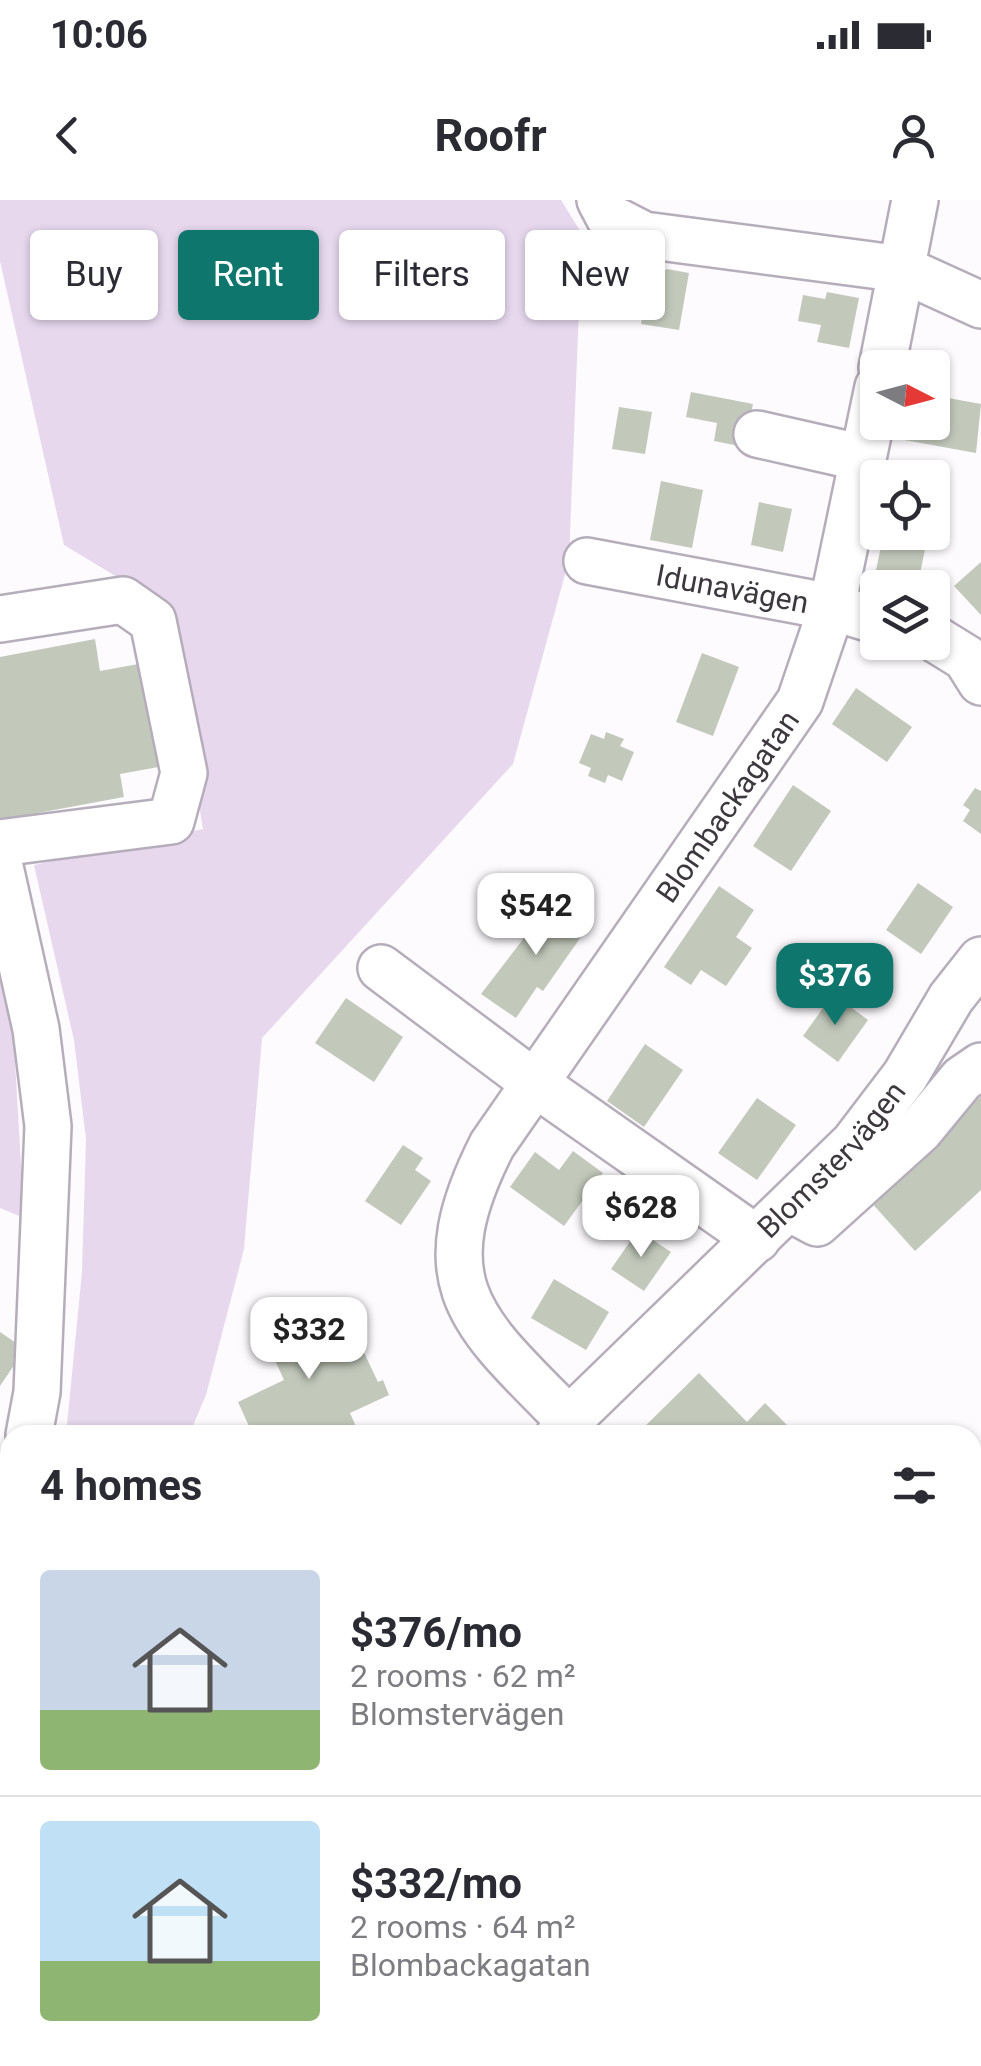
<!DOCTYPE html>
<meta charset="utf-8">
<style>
body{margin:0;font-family:Roboto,sans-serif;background:#f7f7f7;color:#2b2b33;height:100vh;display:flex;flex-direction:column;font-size:38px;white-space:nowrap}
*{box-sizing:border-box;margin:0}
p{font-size:32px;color:#7c7c81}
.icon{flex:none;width:55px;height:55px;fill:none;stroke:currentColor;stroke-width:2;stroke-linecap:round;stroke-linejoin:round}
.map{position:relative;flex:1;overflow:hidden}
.side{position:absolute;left:0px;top:1225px;width:982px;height:642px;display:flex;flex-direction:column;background:#fff;border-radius:30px 30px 0 0;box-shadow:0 2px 8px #0004}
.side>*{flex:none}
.banner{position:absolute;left:30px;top:30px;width:922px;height:90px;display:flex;gap:20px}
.needle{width:65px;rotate:96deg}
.controls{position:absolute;left:860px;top:150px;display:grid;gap:20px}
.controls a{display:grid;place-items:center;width:90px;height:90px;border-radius:10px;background:#fff;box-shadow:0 2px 8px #0004;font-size:50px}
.price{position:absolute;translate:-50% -85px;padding:0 22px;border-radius:20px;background:#fff;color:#222;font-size:32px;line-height:65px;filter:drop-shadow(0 2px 5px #0008)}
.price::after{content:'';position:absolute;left:50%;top:60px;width:30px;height:22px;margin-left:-15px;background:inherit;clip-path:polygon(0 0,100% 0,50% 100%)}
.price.on{background:#0f766e;color:#fff}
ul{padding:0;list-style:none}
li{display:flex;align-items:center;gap:30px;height:250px;padding:0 40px}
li+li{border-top:2px solid #e1e1e2}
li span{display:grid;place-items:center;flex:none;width:280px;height:200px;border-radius:10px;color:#555}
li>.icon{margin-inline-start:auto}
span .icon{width:120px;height:120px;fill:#fffc;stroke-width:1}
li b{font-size:42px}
h2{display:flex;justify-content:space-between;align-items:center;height:120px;padding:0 40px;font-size:42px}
.chip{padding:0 35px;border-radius:10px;background:#fff;box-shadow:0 2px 8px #0004;font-size:35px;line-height:90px}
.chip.on{background:#0f766e;color:#fff}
.status{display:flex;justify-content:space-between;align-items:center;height:70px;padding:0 50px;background:#fff;direction:ltr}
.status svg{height:28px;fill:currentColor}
header{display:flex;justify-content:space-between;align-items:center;height:130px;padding:0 40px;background:#fff;font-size:45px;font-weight:700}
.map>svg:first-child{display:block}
.green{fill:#e7d8ee}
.building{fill:#c2c9bb}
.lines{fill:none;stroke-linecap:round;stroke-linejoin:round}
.minor-casing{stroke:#b6adba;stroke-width:50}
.minor{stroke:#fff;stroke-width:45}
.labels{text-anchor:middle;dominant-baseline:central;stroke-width:9;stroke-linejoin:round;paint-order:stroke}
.street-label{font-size:30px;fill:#3c383e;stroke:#fff}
</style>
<div class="status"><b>10:06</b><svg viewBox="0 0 49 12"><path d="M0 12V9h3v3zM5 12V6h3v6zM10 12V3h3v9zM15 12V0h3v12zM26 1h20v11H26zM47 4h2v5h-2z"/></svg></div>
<header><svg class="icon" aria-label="back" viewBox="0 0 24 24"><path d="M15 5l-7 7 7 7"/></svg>Roofr<svg class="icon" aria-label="person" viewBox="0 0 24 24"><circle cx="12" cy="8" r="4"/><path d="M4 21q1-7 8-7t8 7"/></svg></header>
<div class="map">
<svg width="981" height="1866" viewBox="0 0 981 1866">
<rect width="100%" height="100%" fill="#fdfbfe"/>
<g class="green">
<path d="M 0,0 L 561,0 L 582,34 L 569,360 L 513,564 L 262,838 L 244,1049 L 206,1195 L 189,1235 L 66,1235 L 82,1072 L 86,939 L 74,840 L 34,665 L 203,629 L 167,407 L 64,345 L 0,61 Z"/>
<path d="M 0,781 L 13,826 L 24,1018 L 0,1008 Z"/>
<path d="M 981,1348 L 981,1639 L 973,1639 L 972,1355 Z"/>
<path d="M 10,1628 L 10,1858 L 254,1858 L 246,1866 L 0,1866 L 0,1631 Z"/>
<path d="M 346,1858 L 509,1858 L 486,1866 L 350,1866 Z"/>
</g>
<g class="building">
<path d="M 667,69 L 689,73 L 679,130 L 641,124 L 644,103 L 634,101 L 636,91 Z"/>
<path d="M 827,92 L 859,98 L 849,148 L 817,142 L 821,125 L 798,121 L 803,95 L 825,99 Z"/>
<path d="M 691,192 L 753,204 L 744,247 L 714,241 L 717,223 L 686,217 Z"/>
<path d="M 932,195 L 981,204 L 976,253 L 899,239 L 903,222 L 932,222 Z"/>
<path d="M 619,207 L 652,212 L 645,254 L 612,249 Z"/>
<path d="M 661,281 L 703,290 L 692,348 L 650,340 Z"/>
<path d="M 759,302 L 792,309 L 783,352 L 751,345 Z"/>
<path d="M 884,332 L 927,340 L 917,388 L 878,388 L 878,396 L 871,394 Z"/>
<path d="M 981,362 L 981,415 L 954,386 Z"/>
<path d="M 95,439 L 100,471 L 144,463 L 164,566 L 120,574 L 124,597 L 0,620 L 0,457 Z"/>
<path d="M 702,453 L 739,467 L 713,536 L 676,522 Z"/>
<path d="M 856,488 L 912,527 L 887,562 L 832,524 Z"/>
<path d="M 606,532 L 624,539 L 620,546 L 634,552 L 622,581 L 608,575 L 605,583 L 588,576 L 591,568 L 579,563 L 591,534 L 604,539 Z"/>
<path d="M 793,585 L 831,611 L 791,671 L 753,646 Z"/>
<path d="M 975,588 L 981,591 L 981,634 L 963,621 L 970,610 L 963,605 Z"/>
<path d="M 918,683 L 953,707 L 921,754 L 886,730 Z"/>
<path d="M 719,686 L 754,710 L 736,737 L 752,748 L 726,786 L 701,770 L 691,785 L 664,767 Z"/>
<path d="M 554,699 L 590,724 L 543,791 L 537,787 L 516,818 L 481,794 Z"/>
<path d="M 833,794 L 868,820 L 838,862 L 803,836 Z"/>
<path d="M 346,798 L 403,837 L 374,882 L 315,843 Z"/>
<path d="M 645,844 L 683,870 L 644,927 L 607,901 Z"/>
<path d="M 981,896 L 981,990 L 915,1051 L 869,1000 Z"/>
<path d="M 757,898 L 796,925 L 757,980 L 718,953 Z"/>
<path d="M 403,945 L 423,958 L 415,970 L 431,981 L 401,1025 L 365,1001 Z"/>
<path d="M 573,951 L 603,973 L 564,1026 L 510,987 L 535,952 L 559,970 Z"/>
<path d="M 638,1030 L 671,1052 L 644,1091 L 611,1069 Z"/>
<path d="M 554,1079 L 609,1112 L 586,1150 L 531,1118 Z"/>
<path d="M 298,1100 L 326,1160 L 360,1144 L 378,1182 L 383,1180 L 389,1195 L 350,1213 L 360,1235 L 310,1235 L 306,1227 L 289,1235 L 253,1235 L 238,1202 L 284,1180 L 256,1119 Z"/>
<path d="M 0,1132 L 25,1149 L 0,1186 Z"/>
<path d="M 699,1173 L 747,1222 L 765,1203 L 797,1235 L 636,1235 Z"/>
<path d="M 0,1451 L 10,1461 L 10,1550 L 0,1561 Z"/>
<path d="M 981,1696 L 981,1753 L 972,1744 L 972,1705 Z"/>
<path d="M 981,1817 L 981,1866 L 862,1866 L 871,1858 L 972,1858 L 972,1825 Z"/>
</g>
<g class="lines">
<g class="minor-casing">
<g id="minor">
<path d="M 600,0 L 609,17 L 644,35 L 902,69 L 981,105"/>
<path d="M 882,168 L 915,0"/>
<path d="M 757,234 L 863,258"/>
<path id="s1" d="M 587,361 L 832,407 L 878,421"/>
<path d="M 0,419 L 123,400 L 153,421 L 184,573 L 171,621 L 0,643"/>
<path d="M 932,437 L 966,458 L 981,482"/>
<path d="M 0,667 L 36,829 L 48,926 L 37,1192 L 29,1235"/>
<path d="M 381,768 L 536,884 L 757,1039"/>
<path d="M 789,1008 L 817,1023 L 920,930 L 962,879 L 981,866"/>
<path id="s2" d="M 569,1220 C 473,1123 421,1085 492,945 L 800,501 L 832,407 L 878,187"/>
<path id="s3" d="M 559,1235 L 569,1220 L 854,943 L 905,876 L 951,798 L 981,760"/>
<path d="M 0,1335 L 10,1315"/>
<path d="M 598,1866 L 598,1858"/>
</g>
</g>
<use href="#minor" class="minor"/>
</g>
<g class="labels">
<g class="street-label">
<text stroke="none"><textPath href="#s1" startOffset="148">Idunavägen</textPath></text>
<text stroke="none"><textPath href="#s2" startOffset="732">Blombackagatan</textPath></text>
<text stroke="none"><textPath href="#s3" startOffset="388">Blomstervägen</textPath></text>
</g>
</g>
</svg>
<div class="controls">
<a><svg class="needle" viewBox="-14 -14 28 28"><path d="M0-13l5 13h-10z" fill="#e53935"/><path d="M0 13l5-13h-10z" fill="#7c7c81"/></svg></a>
<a><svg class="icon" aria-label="locate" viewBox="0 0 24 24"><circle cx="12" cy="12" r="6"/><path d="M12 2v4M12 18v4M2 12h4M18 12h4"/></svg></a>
<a><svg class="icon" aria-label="layers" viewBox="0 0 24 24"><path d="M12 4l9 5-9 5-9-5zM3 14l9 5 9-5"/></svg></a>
</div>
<b class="price" style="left:536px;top:758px">$542</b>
<b class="price on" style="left:835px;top:828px">$376</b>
<b class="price" style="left:641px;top:1060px">$628</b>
<b class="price" style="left:309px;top:1182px">$332</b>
<div class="banner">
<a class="chip">Buy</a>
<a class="chip on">Rent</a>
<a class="chip">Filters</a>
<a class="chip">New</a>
</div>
<section class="side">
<h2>4 homes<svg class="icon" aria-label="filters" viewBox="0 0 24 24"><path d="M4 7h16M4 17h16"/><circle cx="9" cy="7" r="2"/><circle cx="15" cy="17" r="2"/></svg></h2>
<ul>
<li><span style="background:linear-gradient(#c9d6e8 70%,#8fb573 0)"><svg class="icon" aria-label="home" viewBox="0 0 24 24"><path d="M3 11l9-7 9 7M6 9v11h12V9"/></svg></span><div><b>$376/mo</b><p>2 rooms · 62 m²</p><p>Blomstervägen</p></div></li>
<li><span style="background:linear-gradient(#bfe0f5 70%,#8fb573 0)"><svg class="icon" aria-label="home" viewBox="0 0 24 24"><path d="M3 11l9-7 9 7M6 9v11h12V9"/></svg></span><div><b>$332/mo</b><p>2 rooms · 64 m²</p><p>Blombackagatan</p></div></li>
</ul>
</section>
</div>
